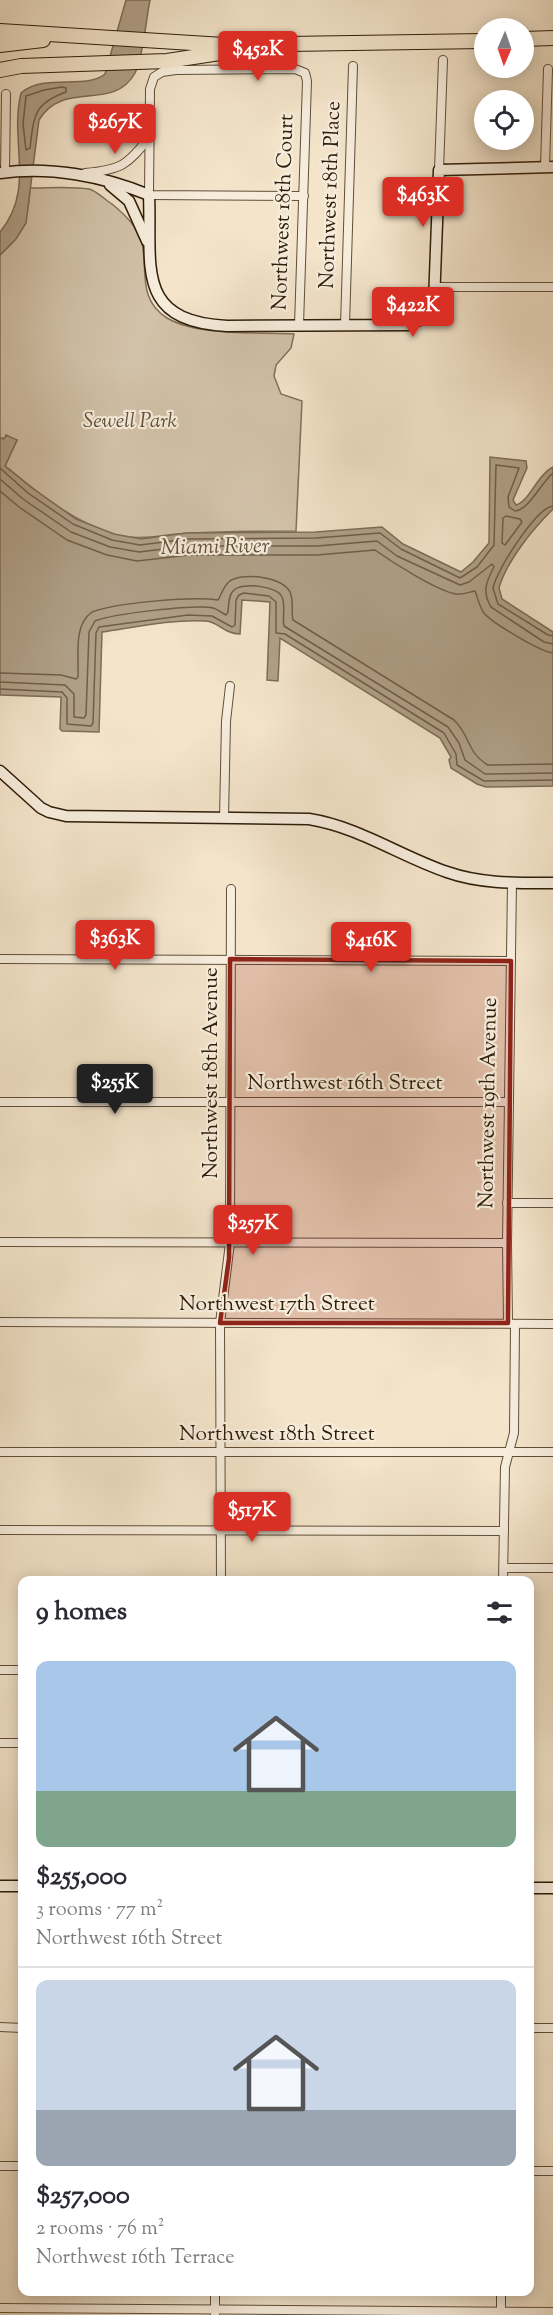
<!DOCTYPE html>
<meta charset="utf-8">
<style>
body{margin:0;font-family:"Sorts Mill Goudy",serif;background:#f7f7f7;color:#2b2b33;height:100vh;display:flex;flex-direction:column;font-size:22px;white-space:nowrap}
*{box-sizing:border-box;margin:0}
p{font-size:20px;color:#7c7c81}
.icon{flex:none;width:33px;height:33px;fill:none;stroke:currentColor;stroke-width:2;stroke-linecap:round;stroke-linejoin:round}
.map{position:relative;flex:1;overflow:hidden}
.details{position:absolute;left:18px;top:1576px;width:516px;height:720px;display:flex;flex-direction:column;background:#fff;border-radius:12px;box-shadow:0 3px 15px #0003}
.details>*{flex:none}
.needle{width:39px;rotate:182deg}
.controls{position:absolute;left:474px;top:18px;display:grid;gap:12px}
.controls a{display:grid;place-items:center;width:60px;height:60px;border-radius:50%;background:#fff;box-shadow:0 3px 15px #0003;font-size:30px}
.price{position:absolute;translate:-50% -51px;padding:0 14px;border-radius:6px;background:#d93025;color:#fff;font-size:20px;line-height:39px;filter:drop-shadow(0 2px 3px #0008)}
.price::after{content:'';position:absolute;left:50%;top:36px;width:18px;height:14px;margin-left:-9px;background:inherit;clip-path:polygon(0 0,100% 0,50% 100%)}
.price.current{background:#222;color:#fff}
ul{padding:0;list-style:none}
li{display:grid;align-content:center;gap:12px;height:318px;padding:0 18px}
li+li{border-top:2px solid #e1e1e2}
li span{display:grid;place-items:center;height:186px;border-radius:12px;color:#555}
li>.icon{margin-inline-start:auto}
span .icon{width:108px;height:108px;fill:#fffc;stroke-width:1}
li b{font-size:26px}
h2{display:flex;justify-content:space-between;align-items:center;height:72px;padding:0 18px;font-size:26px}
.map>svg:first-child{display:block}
.green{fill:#d2c2a9;stroke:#807059;stroke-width:1.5}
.water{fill:#b0a088;stroke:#7c6c55;stroke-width:1.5}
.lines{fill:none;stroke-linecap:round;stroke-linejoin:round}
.shore{stroke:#705e48;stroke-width:1.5}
.street-casing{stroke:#604f39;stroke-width:10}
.secondary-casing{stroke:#2f1d09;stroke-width:13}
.highway-casing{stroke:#2f1d09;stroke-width:16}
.street{stroke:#f7eddd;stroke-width:8}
.secondary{stroke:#f7eddd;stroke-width:10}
.highway{stroke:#f3e4ca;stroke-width:14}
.marked{fill:#8f2418;fill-opacity:0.2;stroke:#8f2418;stroke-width:4.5;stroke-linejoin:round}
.labels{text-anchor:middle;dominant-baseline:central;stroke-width:4.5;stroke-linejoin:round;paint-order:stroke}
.street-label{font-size:21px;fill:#2f1d09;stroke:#f7eddd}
.park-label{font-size:21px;font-style:italic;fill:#604f39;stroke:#f7eddd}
.water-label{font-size:22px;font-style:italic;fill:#63513c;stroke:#f7eddd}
</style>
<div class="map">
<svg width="553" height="2315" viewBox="0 0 553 2315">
<rect width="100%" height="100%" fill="#f3e4ca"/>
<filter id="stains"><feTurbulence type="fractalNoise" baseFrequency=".00333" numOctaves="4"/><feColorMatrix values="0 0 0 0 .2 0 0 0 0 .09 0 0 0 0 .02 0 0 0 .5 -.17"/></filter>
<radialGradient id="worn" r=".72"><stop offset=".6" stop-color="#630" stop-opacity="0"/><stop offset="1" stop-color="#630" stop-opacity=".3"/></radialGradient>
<path class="green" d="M 30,188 C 49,188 70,186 89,189 C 97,191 105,200 112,204 C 123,213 136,225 141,239 C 149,267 136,299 167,318 C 197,336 258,332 294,334 L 291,348 L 276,365 L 274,376 L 281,394 L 302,401 L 296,531 C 261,531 226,531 190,533 C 164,534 140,542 113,534 C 72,521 38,493 5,466 L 17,440 L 0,438 L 0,255 C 25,232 28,221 30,188 Z"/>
<g class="water">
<path d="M 126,0 L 150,0 C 146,19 143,58 135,73 C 113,113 63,79 39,120 L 26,223 L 16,239 L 0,255 L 0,232 C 36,189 9,142 21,93 C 44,73 86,90 105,74 Z"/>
<path d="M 6,435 L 17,440 L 5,466 L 32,488 L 76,519 L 114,534 L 141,539 L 187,533 L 316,532 L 382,527 L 403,544 L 461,572 L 473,562 L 489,543 L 490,457 L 526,461 L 527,468 L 513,500 L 516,505 C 529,502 537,475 553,467 L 553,509 C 533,529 507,560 499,588 L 502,599 L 553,632 L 553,786 L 486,787 L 477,784 L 451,768 L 449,760 L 451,757 L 440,738 L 280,638 L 278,681 L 267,680 L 270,602 L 242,600 L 240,634 C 224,634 219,622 206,621 C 172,619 136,627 102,632 L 99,732 L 62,731 L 60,729 L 61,697 L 0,695 L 0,438 L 4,439 Z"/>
</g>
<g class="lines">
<g class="shore">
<path d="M 62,87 L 66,88 L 66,92 C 33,104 34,116 30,148 L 26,150 L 23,124 L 26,96 L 44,90 Z"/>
<path d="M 0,468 L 28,493 L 73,524 L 112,540 L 140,545 L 188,539 L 316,538 L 380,533 L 401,549 L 460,578 L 477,567 L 494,545 L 496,465 L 519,468 L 508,497 L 509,507 L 515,511 C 529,510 540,484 553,473"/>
<path d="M 0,479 L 23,499 L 71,532 L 110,547 L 139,552 L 189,546 L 317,546 L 377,541 L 397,556 L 460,585 L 469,582 L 492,564 L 494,567 C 486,582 482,592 491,607 L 544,642 L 553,644"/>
<path d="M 0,491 L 19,507 L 67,540 L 107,555 L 137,561 L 189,555 L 317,555 L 375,550 C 392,562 437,591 456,594 C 463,595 469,592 475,591 C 478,598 479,606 484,613 C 492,623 541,652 553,653"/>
<path d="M 553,506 C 536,508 496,571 493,588 L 498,604 L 548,635 L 553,636"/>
<path d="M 506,516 L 520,519 L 522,522 L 505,545 L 502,543 L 503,518 Z"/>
<path d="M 0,673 L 61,675 L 76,679 L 78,677 C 79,656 73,625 92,612 C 115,603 193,596 218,600 C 222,594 223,586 230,581 C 244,572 282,577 290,592 C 294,601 291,611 293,620 L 454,720 C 471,736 466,752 488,765 L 553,764"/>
<path d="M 0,682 L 65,685 L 74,694 L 74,717 L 84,718 L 86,715 L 89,632 L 95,621 C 111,614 196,604 213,608 C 217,609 222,613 226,615 L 228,612 C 229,605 228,595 234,590 C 242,582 278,586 282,597 C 286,606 282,617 284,626 L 448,727 L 459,743 L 465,760 L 485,774 L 553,773"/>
<path d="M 0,689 L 62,692 L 67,698 L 67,724 L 91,726 L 93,723 L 96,633 L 99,627 L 188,615 L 212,616 L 232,627 L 235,625 L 236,600 L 239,595 L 244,593 L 269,596 L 276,602 L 276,633 L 285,634 L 444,733 L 456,754 L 457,765 L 484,781 L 553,780"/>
</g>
<g class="street-casing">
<g id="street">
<path d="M 545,167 L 548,69"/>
<path d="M 439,170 L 443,60"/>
<path d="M 5,173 L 6,94"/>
<path d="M 85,173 C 121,170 128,165 150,136"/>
<path d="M 435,287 L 553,287"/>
<path d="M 299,325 L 307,81 L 305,73 L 295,69 L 176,70 L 162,72 L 154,77 L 150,89 L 149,195 L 304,196"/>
<path d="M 345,325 L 353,66"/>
<path d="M 224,818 L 226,721 L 230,686"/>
<path d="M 0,959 L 511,961"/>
<path d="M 0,1102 L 509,1102"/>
<path d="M 507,1203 L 553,1203"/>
<path d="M 0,1242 L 507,1243"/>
<path d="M 0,1322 L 553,1324"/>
<path d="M 508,1323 L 507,1243 L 512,883"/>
<path d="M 0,1452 L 553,1452"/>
<path d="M 0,1530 L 504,1531"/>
<path d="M 504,1568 L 553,1568"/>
<path d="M 221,1581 L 220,1323 L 230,1243 L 231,889"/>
<path d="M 503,1581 L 505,1467 L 514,1433 L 515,1324"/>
<path d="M 0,1670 L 22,1670"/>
<path d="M 0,1743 L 22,1743"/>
<path d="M 0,2027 L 22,2028"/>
<path d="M 530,2028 L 553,2028"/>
<path d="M 0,2166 L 22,2166"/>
<path d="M 530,2171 L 553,2171"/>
<path d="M 215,2292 L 215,2315"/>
<path d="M 501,2292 L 501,2315"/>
<path d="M 0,2308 L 553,2312"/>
</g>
</g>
<g class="secondary-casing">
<g id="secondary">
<path d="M 0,173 C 50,166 103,176 149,195"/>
<path d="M 110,185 L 129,201 L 147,241"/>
<path d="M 149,195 C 152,266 134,321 227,326 L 408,325 L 424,318 L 434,302 L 439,170 L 553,167"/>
<path d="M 0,771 L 41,808 L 49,812 L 66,816 L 309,819 C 359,827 400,856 447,872 C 481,884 517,883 553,883"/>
<path d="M 0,1886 L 22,1886"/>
<path d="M 530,1888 L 553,1888"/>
</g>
</g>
<g class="highway-casing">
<g id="highway">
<path d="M 0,31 L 224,45 L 484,41"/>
<path d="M 524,39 L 553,38"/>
<path d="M 0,45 L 43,40"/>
<path d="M 0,70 L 21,66 L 167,61 L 233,51"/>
</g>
</g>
<use href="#street" class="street"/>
<use href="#secondary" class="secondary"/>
<use href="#highway" class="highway"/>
</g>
<path class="marked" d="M 230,959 L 511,961 L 508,1323 L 220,1323 L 229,1258 Z"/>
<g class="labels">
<g class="street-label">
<text transform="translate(331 195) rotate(-88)">Northwest 18th Place</text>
<text transform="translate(284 212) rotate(-88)">Northwest 18th Court</text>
<text transform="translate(212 1073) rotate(-90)">Northwest 18th Avenue</text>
<text x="345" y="1084">Northwest 16th Street</text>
<text transform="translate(489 1103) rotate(-89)">Northwest 19th Avenue</text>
<text x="277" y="1305">Northwest 17th Street</text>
<text x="277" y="1435">Northwest 18th Street</text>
</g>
<g class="park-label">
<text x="130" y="422">Sewell Park</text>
</g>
<g class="water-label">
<text transform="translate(215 548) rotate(-1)">Miami River</text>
</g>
</g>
<rect width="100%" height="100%" filter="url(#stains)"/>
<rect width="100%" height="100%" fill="url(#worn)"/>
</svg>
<div class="controls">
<a><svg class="needle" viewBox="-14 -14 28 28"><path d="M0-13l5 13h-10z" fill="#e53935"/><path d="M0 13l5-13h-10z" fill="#7c7c81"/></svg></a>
<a><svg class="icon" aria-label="locate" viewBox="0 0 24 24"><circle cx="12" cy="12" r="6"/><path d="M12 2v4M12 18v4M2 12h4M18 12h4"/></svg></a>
</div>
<b class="price" style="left:258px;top:82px">$452K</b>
<b class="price" style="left:115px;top:155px">$267K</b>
<b class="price" style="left:423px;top:228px">$463K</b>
<b class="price" style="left:413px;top:338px">$422K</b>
<b class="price" style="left:115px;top:971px">$363K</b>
<b class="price" style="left:371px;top:973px">$416K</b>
<b class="price current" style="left:115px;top:1115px">$255K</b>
<b class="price" style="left:253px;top:1256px">$257K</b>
<b class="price" style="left:252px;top:1543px">$517K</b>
<section class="details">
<h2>9 homes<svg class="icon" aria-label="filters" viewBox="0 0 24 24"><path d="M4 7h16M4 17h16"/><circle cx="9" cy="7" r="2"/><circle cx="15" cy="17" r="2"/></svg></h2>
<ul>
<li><span style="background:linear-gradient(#a9c7e8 70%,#7fa58c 0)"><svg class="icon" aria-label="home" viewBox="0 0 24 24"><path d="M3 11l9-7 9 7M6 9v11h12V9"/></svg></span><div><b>$255,000</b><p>3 rooms · 77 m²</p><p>Northwest 16th Street</p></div></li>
<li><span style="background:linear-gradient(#c9d6e8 70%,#9aa5b1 0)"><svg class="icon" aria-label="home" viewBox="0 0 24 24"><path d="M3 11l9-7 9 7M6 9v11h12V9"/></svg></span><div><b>$257,000</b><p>2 rooms · 76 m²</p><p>Northwest 16th Terrace</p></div></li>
</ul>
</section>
</div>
